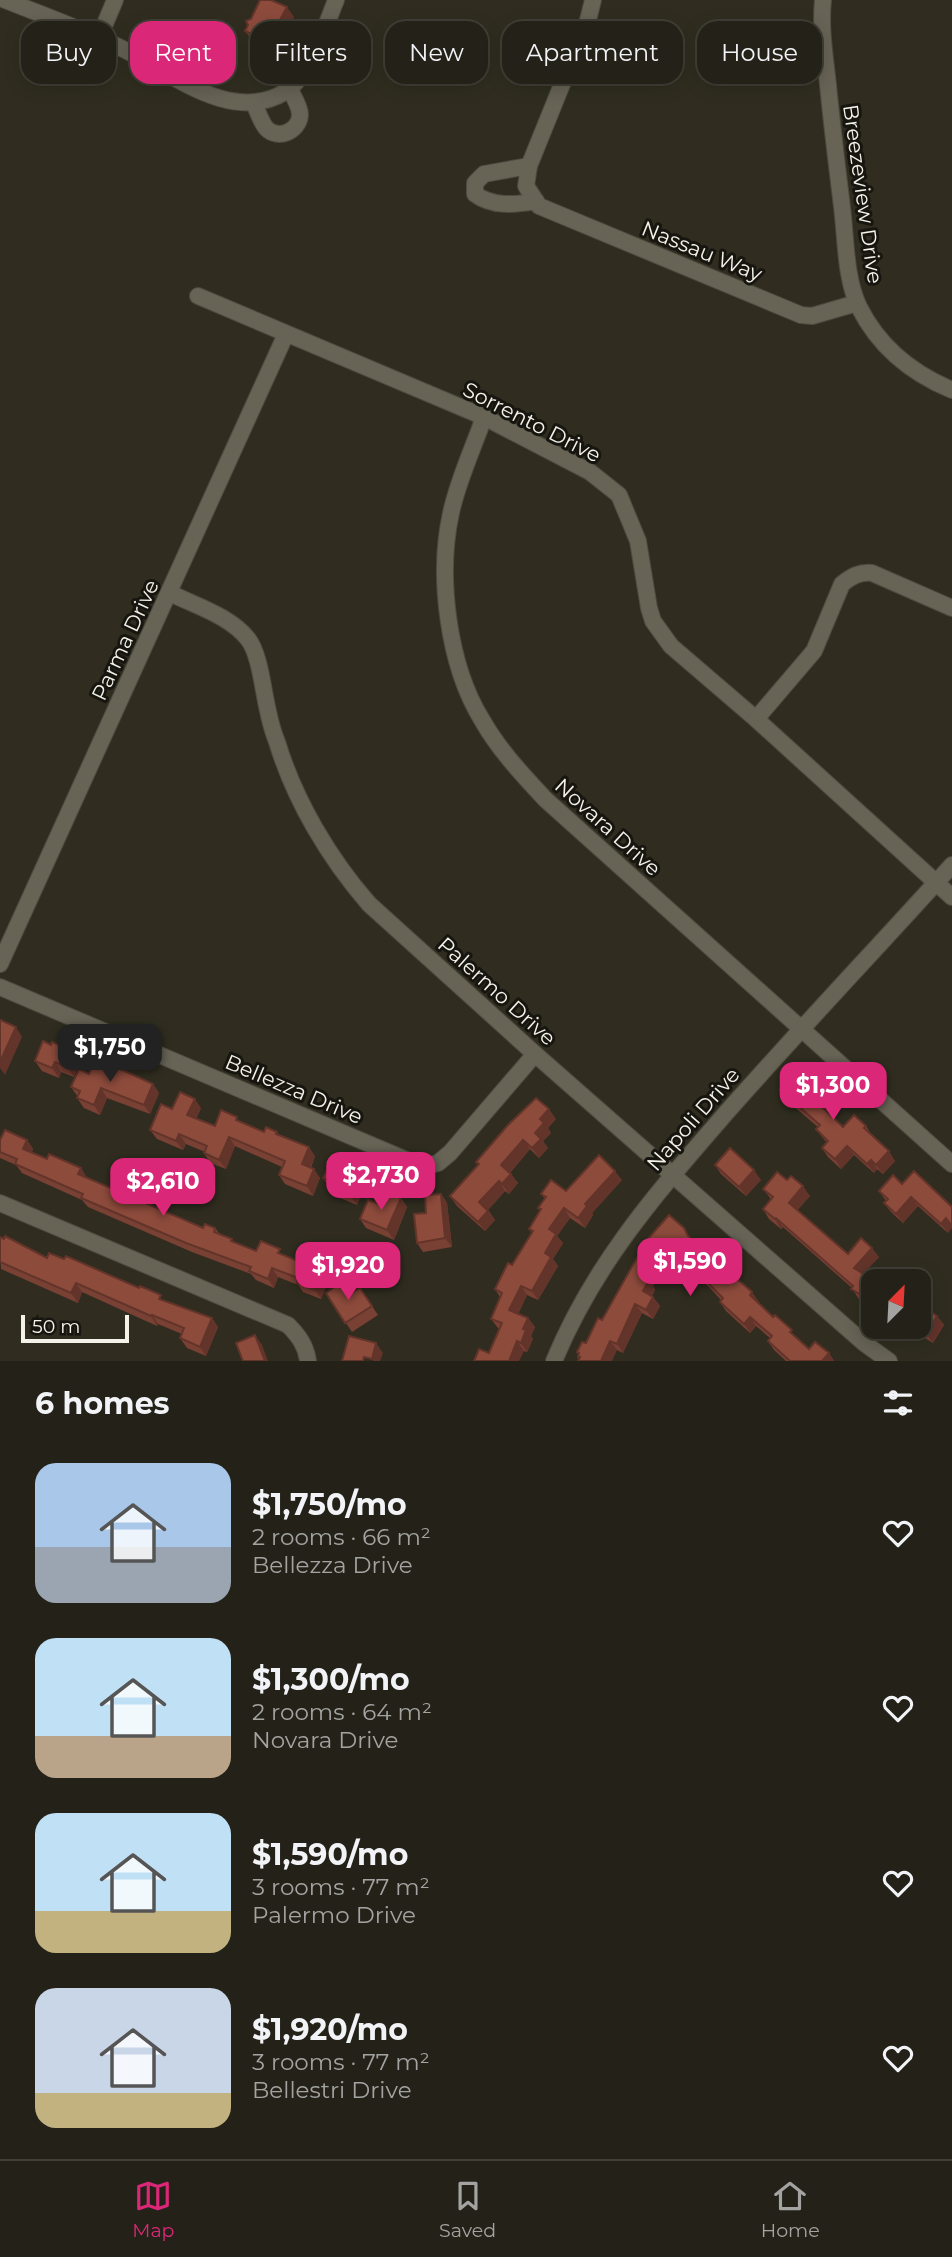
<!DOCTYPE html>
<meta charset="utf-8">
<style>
body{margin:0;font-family:Montserrat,sans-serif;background:#302f25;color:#f1f3f6;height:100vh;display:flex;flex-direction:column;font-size:26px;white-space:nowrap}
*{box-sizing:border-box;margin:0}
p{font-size:23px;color:#a3a4a2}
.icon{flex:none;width:38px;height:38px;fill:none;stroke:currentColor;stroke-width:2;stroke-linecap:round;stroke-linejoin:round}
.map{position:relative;height:1361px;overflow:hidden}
.panel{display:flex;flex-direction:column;background:#242218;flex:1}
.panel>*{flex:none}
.banner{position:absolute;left:21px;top:21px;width:910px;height:63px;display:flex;gap:14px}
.needle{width:46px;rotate:24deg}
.tools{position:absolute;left:861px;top:1269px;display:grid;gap:14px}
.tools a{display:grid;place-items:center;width:70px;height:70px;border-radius:14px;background:#242218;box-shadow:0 4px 18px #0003,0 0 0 2px #413f37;font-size:35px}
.scale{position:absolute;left:21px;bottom:18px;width:108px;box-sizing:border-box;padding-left:7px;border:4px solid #f4f2e9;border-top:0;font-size:19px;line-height:24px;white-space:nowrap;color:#f4f2e9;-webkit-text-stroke:5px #17150f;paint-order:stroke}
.price{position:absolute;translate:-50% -60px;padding:0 16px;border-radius:14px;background:#db2777;color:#fff;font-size:23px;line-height:46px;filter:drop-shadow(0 2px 4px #0008)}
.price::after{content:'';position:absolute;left:50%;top:42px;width:21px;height:16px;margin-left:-10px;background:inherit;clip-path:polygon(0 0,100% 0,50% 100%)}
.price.selected{background:#222;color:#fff}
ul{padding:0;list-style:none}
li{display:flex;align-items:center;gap:21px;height:175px;padding:0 35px}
li span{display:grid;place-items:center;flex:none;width:196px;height:140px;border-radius:21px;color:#555}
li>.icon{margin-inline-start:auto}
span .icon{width:84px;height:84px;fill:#fffc;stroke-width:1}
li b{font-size:30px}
h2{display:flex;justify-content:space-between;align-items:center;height:84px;padding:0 35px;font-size:30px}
.tag{padding:0 24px;border-radius:21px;background:#242218;box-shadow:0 4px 18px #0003,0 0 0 2px #413f37;font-size:24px;line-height:63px}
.tag.selected{background:#db2777;color:#fff}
.tab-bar{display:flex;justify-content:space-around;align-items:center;height:98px;border-top:2px solid #413f37;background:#242218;font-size:19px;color:#a3a4a2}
.tab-bar a{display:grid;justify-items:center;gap:4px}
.tab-bar .selected{color:#db2777}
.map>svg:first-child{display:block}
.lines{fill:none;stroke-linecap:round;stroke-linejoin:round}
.minor-casing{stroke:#4d4a3f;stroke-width:18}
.minor{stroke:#676355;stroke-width:16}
.wall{fill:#794034}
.shaded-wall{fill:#63342a}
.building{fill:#8d4b3c;stroke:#63342a;stroke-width:2}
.labels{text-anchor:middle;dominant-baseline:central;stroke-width:6;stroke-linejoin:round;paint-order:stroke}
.street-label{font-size:21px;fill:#f4f2e9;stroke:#17150f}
</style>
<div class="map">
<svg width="952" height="1361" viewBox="0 0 952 1361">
<rect width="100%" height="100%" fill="#302d20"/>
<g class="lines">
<g class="minor-casing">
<g id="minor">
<path d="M 5,0 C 45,16 85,30 123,49 C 171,72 230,125 285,92 C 309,77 326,25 336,0"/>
<path d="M 593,0 L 588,20 L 529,166 L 526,186 L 539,206 L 801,315 L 812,316 L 857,303"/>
<path d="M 823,0 C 820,29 825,56 828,85 C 832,126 837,166 842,207 C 846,238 845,278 859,307 C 879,347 911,373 952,390"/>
<path d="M 99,38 L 115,0"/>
<path d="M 254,103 C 257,110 261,122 266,128 C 278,141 299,131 300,115 C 300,106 293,96 289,88"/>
<path d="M 529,166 L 484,174 L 475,183 L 475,194 C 492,207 515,205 536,201"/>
<path d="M 198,296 L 484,417 L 590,472 L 619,495 L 638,541 L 649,608 L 653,621 L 671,646 L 756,719 L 952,897"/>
<path d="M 484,417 C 473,449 458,480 451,513 C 437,576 448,665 482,720 C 499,750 522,774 545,799 L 952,1164"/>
<path d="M 170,593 C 196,606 230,616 248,639 C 260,654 263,691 268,711 C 270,721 273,732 277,742 C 295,801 329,858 369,904 L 535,1054 L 864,1343 L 889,1361"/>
<path d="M 756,719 L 814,651 L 842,584 C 852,576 859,572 872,573 L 952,608"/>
<path d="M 0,964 L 286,334"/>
<path d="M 0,987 L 423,1167 L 438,1163 L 450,1153 L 535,1054"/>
<path d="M 0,1203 L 288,1325 C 299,1336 306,1346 308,1361"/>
<path d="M 554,1361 C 595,1262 657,1193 726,1113 C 800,1029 877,948 952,865"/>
</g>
</g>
<use href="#minor" class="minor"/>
</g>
<g class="wall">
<path d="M 294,17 L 274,51 L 252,40 L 245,31 Z"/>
<path d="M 51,1045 L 74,1051 L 80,1060 L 74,1077 L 61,1072 L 59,1078 L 42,1071 L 35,1061 Z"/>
<path d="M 89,1074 L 153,1084 L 159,1093 L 150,1114 L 107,1098 L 100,1115 L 84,1108 L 77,1098 L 78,1097 L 71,1087 Z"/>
<path d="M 780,1090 L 838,1108 L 831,1115 L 843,1127 L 866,1126 L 872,1136 L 895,1161 L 883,1174 L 877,1169 L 874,1173 L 854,1155 L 841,1169 L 828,1157 L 822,1148 L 827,1143 L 816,1129 L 818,1127 L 786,1100 Z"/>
<path d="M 201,1108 L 196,1119 L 215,1126 L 241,1122 L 264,1132 L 279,1135 L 315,1156 L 311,1168 L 320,1178 L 313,1196 L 285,1184 L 279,1175 L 282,1167 L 235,1146 L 226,1169 L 210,1163 L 204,1153 L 205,1152 L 186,1144 L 183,1150 L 157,1139 L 150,1130 L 172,1109 Z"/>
<path d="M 556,1119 L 548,1128 L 551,1133 L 543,1141 L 548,1148 L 539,1158 L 530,1149 L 510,1173 L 518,1183 L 509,1194 L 505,1191 L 488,1210 L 495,1220 L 485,1231 L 457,1206 L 450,1196 L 478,1165 L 476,1162 Z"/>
<path d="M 0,1140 L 27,1140 L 33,1149 L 32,1152 L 47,1159 L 81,1168 L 87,1178 L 203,1228 L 215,1228 L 220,1234 L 234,1242 L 256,1251 L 285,1256 L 303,1263 L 327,1261 L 333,1270 L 321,1299 L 303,1292 L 298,1285 L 278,1277 L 274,1288 L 256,1280 L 251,1274 L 192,1252 L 88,1207 L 82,1200 L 22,1173 L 16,1165 L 0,1158 Z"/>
<path d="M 715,1165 L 761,1180 L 746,1196 L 721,1174 Z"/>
<path d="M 352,1170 L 364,1187 L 357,1205 L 340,1198 L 334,1189 L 330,1188 L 323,1178 Z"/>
<path d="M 914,1171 L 948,1233 L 918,1206 L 903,1223 L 891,1212 L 884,1203 L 886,1201 L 879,1191 L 902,1184 Z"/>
<path d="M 622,1180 L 592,1213 L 593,1215 L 585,1228 L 570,1218 L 557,1236 L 563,1243 L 553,1259 L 558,1266 L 538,1300 L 527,1295 L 518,1314 L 528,1318 L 535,1327 L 531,1336 L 533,1339 L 527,1352 L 524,1351 L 489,1353 L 500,1329 L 498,1328 L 491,1319 L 500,1297 L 495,1289 L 512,1265 L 532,1233 L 529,1229 L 541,1210 L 538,1208 L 545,1199 L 541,1194 L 566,1191 Z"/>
<path d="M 787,1180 L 810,1196 L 797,1210 L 848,1254 L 879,1257 L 863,1274 L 873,1281 L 873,1307 L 858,1298 L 852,1288 L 783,1227 L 781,1229 L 769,1219 L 763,1209 L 771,1199 L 763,1189 Z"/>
<path d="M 441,1194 L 447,1203 L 452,1247 L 423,1252 L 417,1243 Z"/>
<path d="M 401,1198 L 407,1207 L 394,1240 L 366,1228 L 360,1219 L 382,1205 Z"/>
<path d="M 0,1237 L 47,1258 L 212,1318 L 218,1327 L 206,1356 L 187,1348 L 180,1338 L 182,1334 L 158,1324 L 157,1326 L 82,1292 L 78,1303 L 1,1269 Z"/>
<path d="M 691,1238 L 759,1302 L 758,1303 L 809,1349 L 829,1353 L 834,1361 L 786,1361 L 774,1350 L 768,1341 L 770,1338 L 756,1326 L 750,1333 L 726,1311 L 720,1302 L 721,1300 L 709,1287 L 671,1253 L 655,1271 L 659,1276 L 653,1286 L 655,1290 L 652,1296 L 660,1306 L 653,1319 L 642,1313 L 623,1353 L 617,1350 L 579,1359 L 577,1352 L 586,1343 L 602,1320 L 647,1240 Z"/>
<path d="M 360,1288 L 378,1315 L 352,1332 L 326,1293 L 351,1294 Z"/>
<path d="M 919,1290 L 929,1301 L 925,1308 L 937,1316 L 944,1325 L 933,1343 L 905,1326 L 919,1326 Z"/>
</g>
<g class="shaded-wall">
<path d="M 287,7 L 294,17 L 274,51 L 268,42 Z"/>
<path d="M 16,1027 L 22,1037 L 5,1075 L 0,1068 L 0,1062 Z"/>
<path d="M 74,1051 L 80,1060 L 74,1077 L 67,1067 Z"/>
<path d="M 55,1062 L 61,1072 L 59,1078 L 52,1068 Z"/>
<path d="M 153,1084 L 159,1093 L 150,1114 L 144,1105 Z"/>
<path d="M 101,1088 L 107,1098 L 100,1115 L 94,1105 Z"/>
<path d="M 195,1099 L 201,1108 L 194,1125 L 187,1115 Z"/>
<path d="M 831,1099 L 838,1108 L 830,1117 L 823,1108 Z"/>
<path d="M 549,1109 L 556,1119 L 548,1128 L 551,1133 L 543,1141 L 548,1148 L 539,1158 L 532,1148 L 535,1133 L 540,1119 Z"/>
<path d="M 179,1134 L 186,1144 L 183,1150 L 176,1141 Z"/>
<path d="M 229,1137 L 235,1146 L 226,1169 L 219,1160 Z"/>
<path d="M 27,1140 L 33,1149 L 30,1158 L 23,1149 Z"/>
<path d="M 523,1140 L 530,1149 L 508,1175 L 501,1165 Z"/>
<path d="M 847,1146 L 854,1155 L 841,1169 L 835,1159 Z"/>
<path d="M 309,1147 L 315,1156 L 308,1173 L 302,1164 Z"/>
<path d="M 889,1151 L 895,1161 L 883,1174 L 876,1165 Z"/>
<path d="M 871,1160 L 877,1169 L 874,1173 L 867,1164 Z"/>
<path d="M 81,1168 L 87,1178 L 85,1184 L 78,1174 Z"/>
<path d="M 314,1169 L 320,1178 L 313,1196 L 307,1186 Z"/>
<path d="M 352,1170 L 364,1187 L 357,1205 L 350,1196 L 350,1175 Z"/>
<path d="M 754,1170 L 761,1180 L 746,1196 L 739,1187 Z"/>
<path d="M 615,1171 L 622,1180 L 592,1213 L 593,1215 L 585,1228 L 578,1218 L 585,1204 Z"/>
<path d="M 511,1174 L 518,1183 L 509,1194 L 502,1184 Z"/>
<path d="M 499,1181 L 505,1191 L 486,1212 L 479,1202 Z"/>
<path d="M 803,1186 L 810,1196 L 796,1212 L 789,1203 Z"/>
<path d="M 441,1194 L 447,1203 L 452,1247 L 445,1238 Z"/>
<path d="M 911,1197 L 918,1206 L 903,1223 L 896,1214 Z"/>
<path d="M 401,1198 L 407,1207 L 394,1240 L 387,1230 Z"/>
<path d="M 564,1208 L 570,1218 L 557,1236 L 563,1243 L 553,1259 L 558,1266 L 538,1300 L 532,1291 L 545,1253 L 549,1229 Z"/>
<path d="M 488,1211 L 495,1220 L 485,1231 L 478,1222 Z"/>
<path d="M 776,1218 L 783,1227 L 781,1229 L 775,1219 Z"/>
<path d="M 946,1218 L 952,1226 L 952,1228 L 948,1233 L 941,1224 Z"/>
<path d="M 665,1244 L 671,1253 L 655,1271 L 659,1276 L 653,1286 L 655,1290 L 649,1300 L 643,1291 L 646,1279 L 647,1264 Z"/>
<path d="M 872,1248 L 879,1257 L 860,1277 L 854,1268 Z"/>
<path d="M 327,1261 L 333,1270 L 321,1299 L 315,1290 Z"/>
<path d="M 272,1268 L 278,1277 L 274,1288 L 268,1279 Z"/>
<path d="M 76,1283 L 82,1292 L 78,1303 L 71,1293 Z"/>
<path d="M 521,1286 L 527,1295 L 515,1319 L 509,1310 Z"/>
<path d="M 752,1292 L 759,1302 L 756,1305 L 750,1295 Z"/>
<path d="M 922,1292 L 929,1301 L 922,1311 L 919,1306 L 919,1297 Z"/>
<path d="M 653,1297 L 660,1306 L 653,1319 L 646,1310 Z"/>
<path d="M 635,1304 L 642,1313 L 623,1353 L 617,1344 Z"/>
<path d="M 152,1315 L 158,1324 L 157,1326 L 151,1316 Z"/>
<path d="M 937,1316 L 944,1325 L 933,1343 L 926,1334 Z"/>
<path d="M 750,1317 L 756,1326 L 750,1333 L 744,1324 Z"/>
<path d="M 212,1318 L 218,1327 L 206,1356 L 200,1347 Z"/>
<path d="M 528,1318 L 535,1327 L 531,1336 L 533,1339 L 527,1352 L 521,1343 L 523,1329 Z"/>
<path d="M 255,1335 L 262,1345 L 268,1361 L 265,1361 Z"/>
<path d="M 517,1341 L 524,1351 L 519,1361 L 509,1361 Z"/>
<path d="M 610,1341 L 617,1350 L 612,1361 L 601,1361 Z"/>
<path d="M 376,1343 L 383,1353 L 380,1361 L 373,1361 L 372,1359 Z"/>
<path d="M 829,1353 L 834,1361 L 822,1361 Z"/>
</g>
<g class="building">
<path d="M 260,0 L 271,0 L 287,7 L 268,42 L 245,31 L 248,25 L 246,21 L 251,19 Z"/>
<path d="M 0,1020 L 16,1027 L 0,1062 Z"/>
<path d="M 43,1041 L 51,1045 L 52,1042 L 74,1051 L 67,1067 L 55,1062 L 52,1068 L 35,1061 Z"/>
<path d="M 96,1058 L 153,1084 L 144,1105 L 101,1088 L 94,1105 L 77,1098 L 80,1091 L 71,1087 L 79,1069 L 89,1074 Z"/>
<path d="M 798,1070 L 831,1099 L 823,1108 L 843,1127 L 854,1115 L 866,1126 L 864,1128 L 889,1151 L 876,1165 L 871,1160 L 867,1164 L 847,1146 L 835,1159 L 822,1148 L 828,1141 L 816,1129 L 820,1125 L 780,1090 Z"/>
<path d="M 180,1092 L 195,1099 L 187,1115 L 215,1126 L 221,1110 L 237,1117 L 236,1120 L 264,1132 L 266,1127 L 277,1132 L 276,1134 L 309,1147 L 302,1164 L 314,1169 L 307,1186 L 279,1175 L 285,1161 L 229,1137 L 219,1160 L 204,1153 L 207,1146 L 179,1134 L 176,1141 L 150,1130 L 161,1104 L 172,1109 Z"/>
<path d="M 536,1098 L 549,1109 L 540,1119 L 544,1123 L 535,1133 L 541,1139 L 532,1148 L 523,1140 L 501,1165 L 511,1174 L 502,1184 L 499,1181 L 479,1202 L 488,1211 L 478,1222 L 450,1196 L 479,1164 L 476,1162 L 508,1125 Z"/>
<path d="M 5,1130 L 27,1140 L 23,1149 L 47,1159 L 49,1154 L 81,1168 L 78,1174 L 203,1228 L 205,1224 L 215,1228 L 214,1232 L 232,1239 L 231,1241 L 256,1251 L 261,1241 L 280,1249 L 278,1253 L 303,1263 L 307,1253 L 327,1261 L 315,1290 L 297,1283 L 298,1278 L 272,1268 L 268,1279 L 249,1271 L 251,1267 L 186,1243 L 81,1198 L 83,1194 L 15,1164 L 17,1159 L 0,1152 L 0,1140 Z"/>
<path d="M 730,1148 L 754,1170 L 739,1187 L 715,1165 Z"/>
<path d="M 599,1155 L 615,1171 L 585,1204 L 587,1206 L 578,1218 L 564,1208 L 549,1229 L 556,1234 L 545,1253 L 551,1257 L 532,1291 L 521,1286 L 509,1310 L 528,1318 L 523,1329 L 526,1330 L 521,1343 L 517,1341 L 509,1361 L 474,1361 L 479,1349 L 489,1353 L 502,1323 L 491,1319 L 502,1293 L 495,1289 L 508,1263 L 512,1265 L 533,1231 L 529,1229 L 541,1209 L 538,1208 L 546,1197 L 541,1194 L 551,1180 L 566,1191 Z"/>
<path d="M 331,1161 L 352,1170 L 350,1175 L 358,1178 L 350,1196 L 334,1189 L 336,1183 L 323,1178 Z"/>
<path d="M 914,1171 L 952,1207 L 952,1226 L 946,1218 L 941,1224 L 911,1197 L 896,1214 L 884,1203 L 888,1199 L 879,1191 L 893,1175 L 902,1184 Z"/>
<path d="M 777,1172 L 787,1180 L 791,1176 L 803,1186 L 789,1203 L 848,1254 L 861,1238 L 872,1248 L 854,1268 L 875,1281 L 873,1281 L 873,1302 L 851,1289 L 853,1286 L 776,1218 L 775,1219 L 763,1209 L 773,1197 L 763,1189 Z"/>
<path d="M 387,1193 L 401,1198 L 387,1230 L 360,1219 L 368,1200 L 382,1205 Z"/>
<path d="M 441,1194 L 445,1238 L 417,1243 L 414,1214 L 426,1213 L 425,1195 Z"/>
<path d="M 669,1215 L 684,1228 L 688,1236 L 752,1292 L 750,1295 L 773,1317 L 775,1315 L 792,1330 L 790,1332 L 809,1349 L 815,1342 L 829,1353 L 822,1361 L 790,1361 L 768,1341 L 772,1336 L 750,1317 L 744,1324 L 720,1302 L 723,1298 L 703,1278 L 665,1244 L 647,1264 L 652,1267 L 646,1279 L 649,1280 L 643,1291 L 653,1297 L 646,1310 L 635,1304 L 617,1344 L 610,1341 L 601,1361 L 578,1361 L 580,1357 L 578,1357 L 579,1353 L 577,1352 L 582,1342 L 586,1343 L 598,1318 L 602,1320 L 647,1240 Z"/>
<path d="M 5,1236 L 47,1258 L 49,1253 L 64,1259 L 66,1256 L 139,1288 L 140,1286 L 161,1295 L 159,1299 L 212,1318 L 200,1347 L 180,1338 L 184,1328 L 152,1315 L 151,1316 L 76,1283 L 71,1293 L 0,1262 L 0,1237 L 4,1239 Z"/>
<path d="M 892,1269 L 905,1277 L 903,1280 L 904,1281 L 885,1281 Z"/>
<path d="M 342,1282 L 350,1294 L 360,1288 L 372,1306 L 345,1323 L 326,1293 Z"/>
<path d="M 919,1304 L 937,1316 L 926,1334 L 914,1326 L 919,1326 Z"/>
<path d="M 255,1335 L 265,1361 L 243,1361 L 236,1343 Z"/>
<path d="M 349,1336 L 376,1343 L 372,1359 L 364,1357 L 363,1361 L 342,1361 Z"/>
</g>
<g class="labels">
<g class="street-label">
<text transform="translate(863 194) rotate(82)">Breezeview Drive</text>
<text transform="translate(702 251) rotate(22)">Nassau Way</text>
<text transform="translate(532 422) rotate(27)">Sorrento Drive</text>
<text transform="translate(125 640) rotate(-65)">Parma Drive</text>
<text transform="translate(608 827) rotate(42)">Novara Drive</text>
<text transform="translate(497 991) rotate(42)">Palermo Drive</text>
<text transform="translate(294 1089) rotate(23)">Bellezza Drive</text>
<text transform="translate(693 1119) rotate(-49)">Napoli Drive</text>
</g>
</g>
</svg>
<div class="tools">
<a><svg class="needle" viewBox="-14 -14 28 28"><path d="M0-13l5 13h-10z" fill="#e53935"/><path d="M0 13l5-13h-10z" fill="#a3a4a2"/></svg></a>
</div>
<div class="scale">50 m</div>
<b class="price selected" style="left:110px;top:1084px">$1,750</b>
<b class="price" style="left:833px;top:1122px">$1,300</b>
<b class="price" style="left:381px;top:1212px">$2,730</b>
<b class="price" style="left:163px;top:1218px">$2,610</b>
<b class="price" style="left:690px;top:1298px">$1,590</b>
<b class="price" style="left:348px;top:1302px">$1,920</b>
<div class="banner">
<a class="tag">Buy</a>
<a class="tag selected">Rent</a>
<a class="tag">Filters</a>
<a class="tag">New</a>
<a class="tag">Apartment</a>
<a class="tag">House</a>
</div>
</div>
<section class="panel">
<h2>6 homes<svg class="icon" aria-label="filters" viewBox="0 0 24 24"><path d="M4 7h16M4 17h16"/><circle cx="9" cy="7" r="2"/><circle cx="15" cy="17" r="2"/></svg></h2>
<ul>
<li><span style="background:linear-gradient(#a9c7e8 60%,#9aa5b1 0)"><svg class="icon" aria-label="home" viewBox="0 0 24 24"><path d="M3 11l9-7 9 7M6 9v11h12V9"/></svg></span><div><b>$1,750/mo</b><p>2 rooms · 66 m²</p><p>Bellezza Drive</p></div><svg class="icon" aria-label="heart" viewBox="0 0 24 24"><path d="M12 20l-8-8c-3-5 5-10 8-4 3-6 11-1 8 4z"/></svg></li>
<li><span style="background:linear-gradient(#bfe0f5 70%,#b9a48a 0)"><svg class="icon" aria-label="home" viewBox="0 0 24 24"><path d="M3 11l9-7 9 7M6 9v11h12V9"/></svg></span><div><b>$1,300/mo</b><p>2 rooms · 64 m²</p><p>Novara Drive</p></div><svg class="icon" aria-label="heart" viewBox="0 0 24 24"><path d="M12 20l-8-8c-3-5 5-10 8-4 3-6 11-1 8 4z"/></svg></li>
<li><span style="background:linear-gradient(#bfe0f5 70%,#c2b280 0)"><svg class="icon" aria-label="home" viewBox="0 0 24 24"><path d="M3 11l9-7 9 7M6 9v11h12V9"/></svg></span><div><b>$1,590/mo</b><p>3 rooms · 77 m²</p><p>Palermo Drive</p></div><svg class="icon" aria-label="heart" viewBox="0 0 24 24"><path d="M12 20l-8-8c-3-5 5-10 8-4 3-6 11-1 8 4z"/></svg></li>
<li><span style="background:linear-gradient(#c9d6e8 75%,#c2b280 0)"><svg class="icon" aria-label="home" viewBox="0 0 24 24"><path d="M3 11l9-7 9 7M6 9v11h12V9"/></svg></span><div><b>$1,920/mo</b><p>3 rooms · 77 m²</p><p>Bellestri Drive</p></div><svg class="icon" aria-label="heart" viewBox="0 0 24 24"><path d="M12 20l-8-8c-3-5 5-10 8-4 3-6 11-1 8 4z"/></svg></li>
</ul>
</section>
<nav class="tab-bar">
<a class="selected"><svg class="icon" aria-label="map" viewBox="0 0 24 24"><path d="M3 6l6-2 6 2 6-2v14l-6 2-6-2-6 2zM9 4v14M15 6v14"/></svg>Map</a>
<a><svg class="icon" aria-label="saved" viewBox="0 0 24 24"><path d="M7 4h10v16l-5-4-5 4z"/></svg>Saved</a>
<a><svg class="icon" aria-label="home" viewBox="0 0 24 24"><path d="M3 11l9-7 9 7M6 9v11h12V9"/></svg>Home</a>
</nav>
